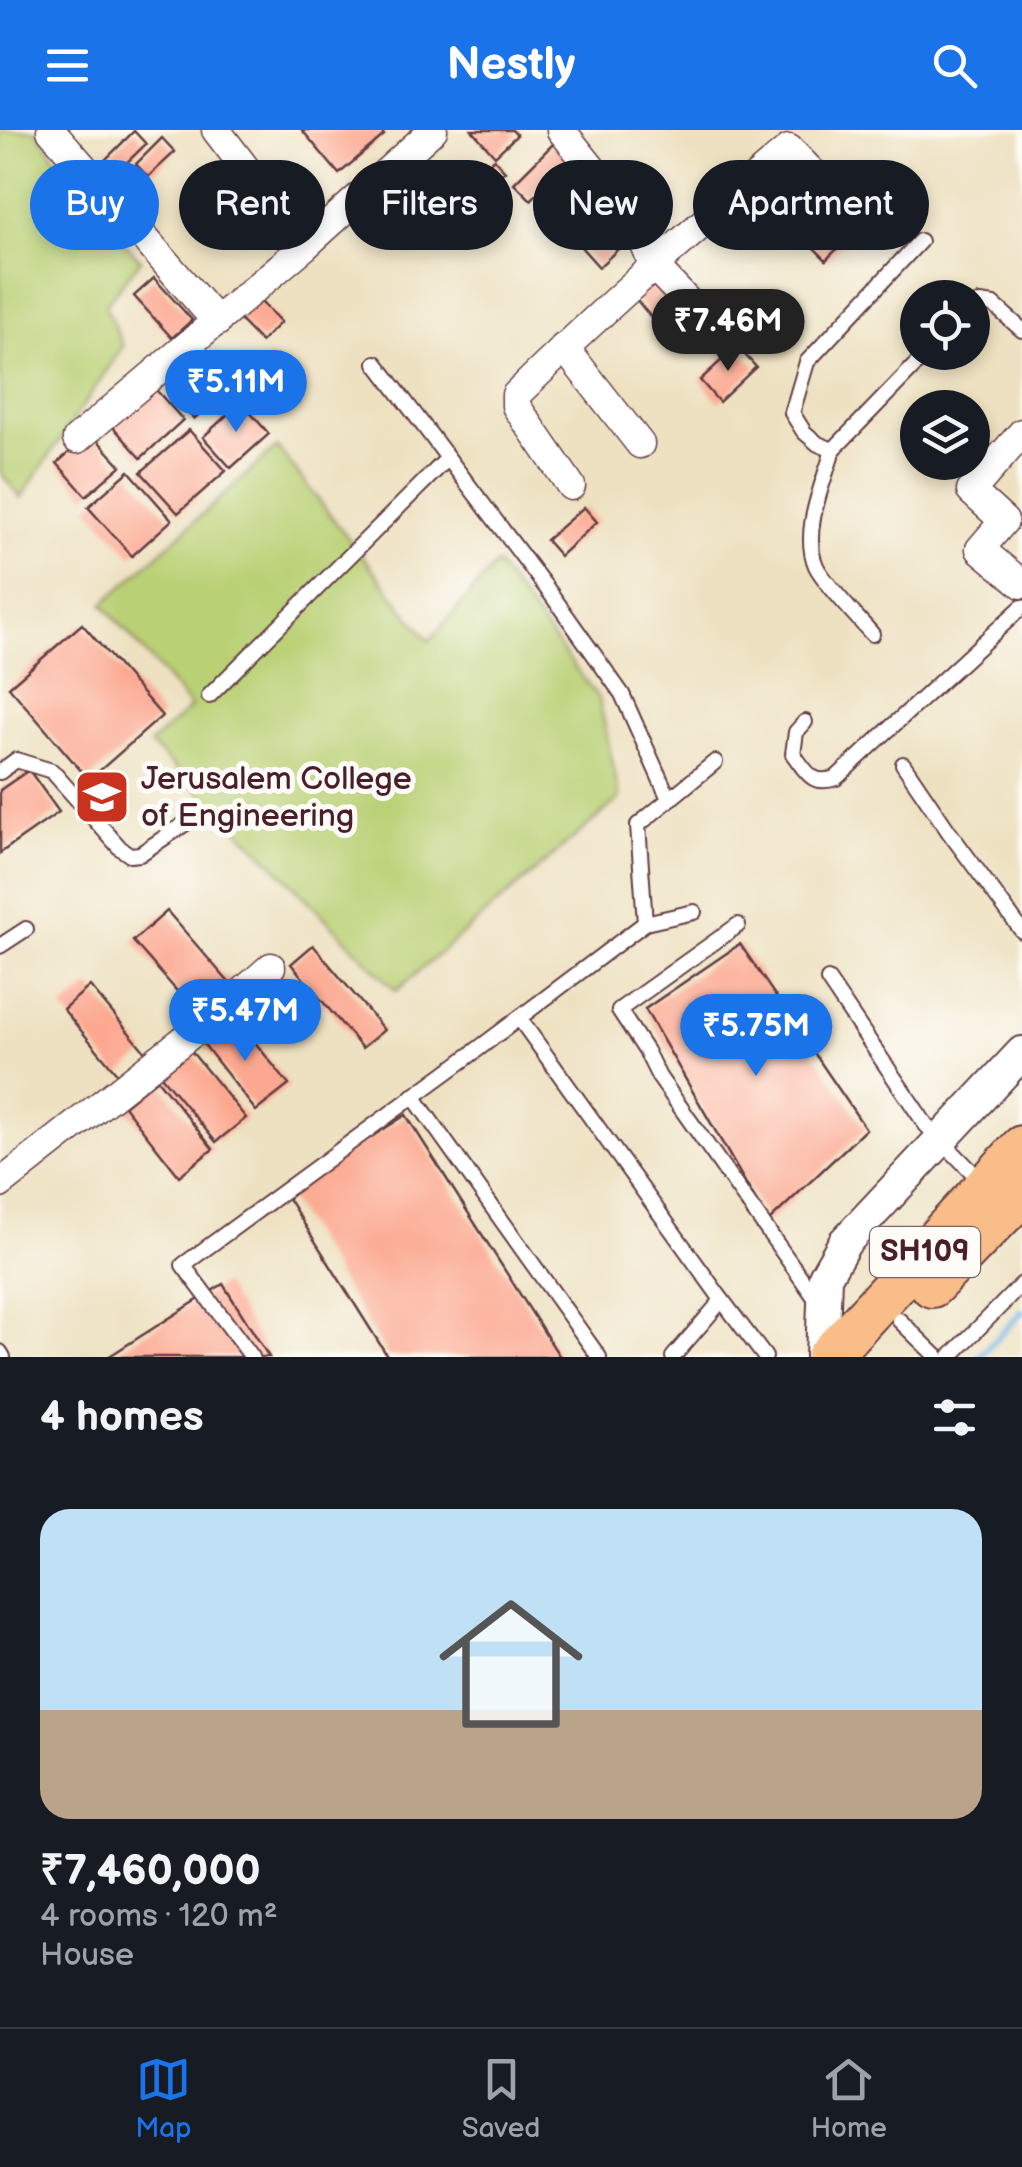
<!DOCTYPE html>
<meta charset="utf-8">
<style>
body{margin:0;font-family:"Balsamiq Sans",sans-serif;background:#242831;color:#f1f3f6;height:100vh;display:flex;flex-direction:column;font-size:38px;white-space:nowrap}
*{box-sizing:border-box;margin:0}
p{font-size:32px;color:#9ea1a6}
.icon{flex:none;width:55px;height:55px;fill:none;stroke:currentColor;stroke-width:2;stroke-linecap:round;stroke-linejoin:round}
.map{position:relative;height:1227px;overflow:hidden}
.drawer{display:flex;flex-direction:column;background:#171b24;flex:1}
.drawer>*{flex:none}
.banner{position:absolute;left:30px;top:30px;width:962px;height:90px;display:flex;gap:20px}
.buttons{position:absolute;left:900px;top:150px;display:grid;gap:20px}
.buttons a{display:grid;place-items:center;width:90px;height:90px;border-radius:50%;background:#171b24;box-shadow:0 5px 15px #0003;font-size:50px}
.price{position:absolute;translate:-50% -85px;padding:0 22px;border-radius:35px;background:#1a73e8;color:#fff;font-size:32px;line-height:65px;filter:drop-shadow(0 2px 5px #0008)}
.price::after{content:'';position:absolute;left:50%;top:60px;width:30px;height:22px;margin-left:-15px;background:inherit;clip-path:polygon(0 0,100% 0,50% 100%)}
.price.on{background:#222;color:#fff}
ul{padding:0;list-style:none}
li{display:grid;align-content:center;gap:20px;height:530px;padding:0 40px}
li+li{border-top:2px solid #363941}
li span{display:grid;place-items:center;height:310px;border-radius:30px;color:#555}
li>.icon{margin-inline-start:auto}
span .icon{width:180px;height:180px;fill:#fffc;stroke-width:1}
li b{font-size:42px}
h2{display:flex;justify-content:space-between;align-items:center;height:120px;padding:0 40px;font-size:42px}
.pill{padding:0 35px;border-radius:45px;background:#171b24;box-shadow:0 5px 15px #0003;font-size:35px;line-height:90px}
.pill.on{background:#1a73e8;color:#fff}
header{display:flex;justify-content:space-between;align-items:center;height:130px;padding:0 40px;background:#1a73e8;color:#fff;font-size:45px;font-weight:700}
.tabs{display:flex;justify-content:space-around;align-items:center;height:140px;border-top:2px solid #363941;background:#171b24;font-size:28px;color:#9ea1a6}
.tabs a{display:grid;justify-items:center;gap:5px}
.tabs .on{color:#1a73e8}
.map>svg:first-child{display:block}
.green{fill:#bad074;stroke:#827850;stroke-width:2.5}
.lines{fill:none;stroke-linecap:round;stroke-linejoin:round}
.stream{stroke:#70b6e6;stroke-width:6}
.building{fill:#fca890}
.service-casing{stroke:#633c42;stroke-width:18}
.minor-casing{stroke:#633c42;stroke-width:31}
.tertiary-casing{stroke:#633c42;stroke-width:36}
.primary-casing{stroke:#633c42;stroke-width:46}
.service{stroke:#fff;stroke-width:14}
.minor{stroke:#fff;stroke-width:28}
.tertiary{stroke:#fff;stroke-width:32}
.primary{stroke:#f8bd89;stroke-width:42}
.labels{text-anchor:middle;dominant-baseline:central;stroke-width:10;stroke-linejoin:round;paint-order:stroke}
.shield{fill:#fdfcf7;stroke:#806168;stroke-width:2.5}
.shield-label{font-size:30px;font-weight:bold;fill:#4a1f2b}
.poi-label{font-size:32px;fill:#4a1f2b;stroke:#fdfcf7;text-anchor:start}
</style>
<header><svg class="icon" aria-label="menu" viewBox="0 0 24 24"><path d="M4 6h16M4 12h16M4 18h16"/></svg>Nestly<svg class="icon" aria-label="search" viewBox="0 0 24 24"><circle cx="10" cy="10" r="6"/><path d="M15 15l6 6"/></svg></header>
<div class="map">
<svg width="1022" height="1227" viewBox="0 0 1022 1227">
<rect width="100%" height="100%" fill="#fdfcf7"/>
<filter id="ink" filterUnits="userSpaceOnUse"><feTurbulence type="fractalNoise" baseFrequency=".01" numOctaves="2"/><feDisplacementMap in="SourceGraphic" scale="20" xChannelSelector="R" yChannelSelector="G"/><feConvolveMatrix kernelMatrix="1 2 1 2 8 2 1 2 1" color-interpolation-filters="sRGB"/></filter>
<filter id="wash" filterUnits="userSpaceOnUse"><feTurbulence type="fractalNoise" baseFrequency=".0048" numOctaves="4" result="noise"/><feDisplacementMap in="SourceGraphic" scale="40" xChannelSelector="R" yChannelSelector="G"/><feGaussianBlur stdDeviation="2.25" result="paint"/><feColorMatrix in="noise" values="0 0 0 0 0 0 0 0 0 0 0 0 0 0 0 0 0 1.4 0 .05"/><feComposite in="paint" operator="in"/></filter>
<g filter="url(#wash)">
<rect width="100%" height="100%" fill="#eee1c1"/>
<g class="green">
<path d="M 0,0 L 36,0 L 93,82 L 141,130 L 105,175 L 123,216 L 21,368 L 0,342 Z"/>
<path d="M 277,317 L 429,511 L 496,434 L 599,569 L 620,668 L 396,861 L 258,719 L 150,614 L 191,577 L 103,474 Z"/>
</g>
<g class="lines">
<path class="stream" d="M 979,1227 L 1022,1182"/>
</g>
<g id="blocks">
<g class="building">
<path d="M 302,0 L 380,0 L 384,5 L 339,44 Z"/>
<path d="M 472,0 L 512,0 L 517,5 L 495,26 Z"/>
<path d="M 134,1 L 146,14 L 116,43 L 104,31 Z"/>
<path d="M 162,8 L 175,22 L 148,47 L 136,34 Z"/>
<path d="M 556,11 L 573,28 L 531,70 L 514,53 Z"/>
<path d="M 494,29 L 505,41 L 477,66 L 466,53 Z"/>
<path d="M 832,78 L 855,101 L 826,130 L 802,106 Z"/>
<path d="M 613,90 L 630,108 L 599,137 L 582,118 Z"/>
<path d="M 154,148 L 192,190 L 172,208 L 134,166 Z"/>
<path d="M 662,149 L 683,176 L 658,196 L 636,169 Z"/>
<path d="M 256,167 L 281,192 L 261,212 L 236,186 Z"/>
<path d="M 685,181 L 706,204 L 684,224 L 662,201 Z"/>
<path d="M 737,216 L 756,237 L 719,272 L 700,250 Z"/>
<path d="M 216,244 L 228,258 L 194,289 L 182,275 Z"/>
<path d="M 149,252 L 183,290 L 141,328 L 107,290 Z"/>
<path d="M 241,272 L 269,304 L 231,338 L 203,307 Z"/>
<path d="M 189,300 L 226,341 L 178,383 L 141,342 Z"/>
<path d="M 91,303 L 121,336 L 86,366 L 57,333 Z"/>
<path d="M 129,341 L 172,390 L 132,426 L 88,377 Z"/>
<path d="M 584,377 L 597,392 L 560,426 L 546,410 Z"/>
<path d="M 82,494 L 162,586 L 89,650 L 9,557 Z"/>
<path d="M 29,640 L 59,682 L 0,723 L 0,660 Z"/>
<path d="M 167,781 L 232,856 L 198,885 L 133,811 Z"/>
<path d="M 740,814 L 866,999 L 768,1092 L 645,879 Z"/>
<path d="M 313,815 L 384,900 L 362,918 L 291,834 Z"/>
<path d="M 90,856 L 146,923 L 119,946 L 63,879 Z"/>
<path d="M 234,886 L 289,955 L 256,981 L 202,912 Z"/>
<path d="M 191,921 L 246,988 L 216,1012 L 161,946 Z"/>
<path d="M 157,949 L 213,1019 L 179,1046 L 124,976 Z"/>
<path d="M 406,985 L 560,1227 L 388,1227 L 284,1062 Z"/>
<path d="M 223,1154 L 269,1227 L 108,1227 Z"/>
</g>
</g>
</g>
<g filter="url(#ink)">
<use href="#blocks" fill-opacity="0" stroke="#633c42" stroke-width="2.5"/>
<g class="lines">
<g class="service-casing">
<g id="service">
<path d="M 920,111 L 807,232 L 792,283 L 804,302 L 818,314 L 833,320 L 928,222"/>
<path d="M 972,178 L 980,173 L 994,175 L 1022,200"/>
<path d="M 376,233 L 551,464 L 622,564 L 669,669"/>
<path d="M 833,320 C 823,355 801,401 816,436 C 824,453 858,488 872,504"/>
<path d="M 209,566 L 448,328"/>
<path d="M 805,592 L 796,602 L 793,624 C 807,642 811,656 836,648 L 1022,477"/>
<path d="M 903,634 L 949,702 L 1022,801"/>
<path d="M 0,642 L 16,630 L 52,641 L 120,718 L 130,725 L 140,724 L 198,685"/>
<path d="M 694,782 L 645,793 L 638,695 L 715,632"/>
<path d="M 738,795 L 619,880 L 646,921 L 659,947 L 818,1172"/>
<path d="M 0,816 L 26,799"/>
<path d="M 828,850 L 926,995 L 982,1052"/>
<path d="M 519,888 L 722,1170 L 673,1227"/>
<path d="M 413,966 L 599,1227"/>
<path d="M 722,1170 L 765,1227"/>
<path d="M 899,1190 L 937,1227"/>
<path d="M 0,1222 L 3,1227"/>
<path d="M 252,1227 L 183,1135 L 462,931 L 645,793"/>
<path d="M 950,1227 L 1022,1154"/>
</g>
</g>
<g class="minor-casing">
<g id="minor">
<path d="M 51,0 L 217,192"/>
<path d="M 216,0 L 305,116 L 433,0"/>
<path d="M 561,0 L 637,95 L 653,135 L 724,210"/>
<path d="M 564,217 L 640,314"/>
<path d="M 1022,303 L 971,361 L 1004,391 L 980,419 L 1022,454"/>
<path d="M 77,309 L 305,116"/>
<path d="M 571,356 L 516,276 L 516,265 C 603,179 695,99 789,19 L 858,89"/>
<path d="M 0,1054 L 228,875 L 271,837"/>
</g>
</g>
<g class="tertiary-casing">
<path id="tertiary" d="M 822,1227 L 825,1147 L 845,1112 L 1022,923"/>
</g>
<g class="primary-casing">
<g id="primary">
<path d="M 932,1156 L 1022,1064"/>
<path d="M 828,1227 L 1022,1017"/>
</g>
</g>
<use href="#service" class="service"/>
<use href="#minor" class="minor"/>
<use href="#tertiary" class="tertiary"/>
<use href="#primary" class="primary"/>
</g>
</g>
<defs>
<g id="university-square" transform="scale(2.875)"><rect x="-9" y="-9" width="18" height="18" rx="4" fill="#c8321e" stroke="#fdfcf7"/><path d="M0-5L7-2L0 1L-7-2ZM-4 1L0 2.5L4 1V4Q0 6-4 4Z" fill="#fff"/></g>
</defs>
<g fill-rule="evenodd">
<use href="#university-square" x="102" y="667"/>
</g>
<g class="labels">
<rect class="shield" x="870" y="1097" width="110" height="50" rx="8"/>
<g class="shield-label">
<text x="925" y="1122">SH109</text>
</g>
<g class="poi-label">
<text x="141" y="649">Jerusalem College<tspan x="141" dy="37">of Engineering</tspan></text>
</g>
</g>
</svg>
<div class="buttons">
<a><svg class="icon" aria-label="locate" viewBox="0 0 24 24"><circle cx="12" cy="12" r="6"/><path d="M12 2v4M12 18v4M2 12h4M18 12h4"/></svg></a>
<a><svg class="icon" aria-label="layers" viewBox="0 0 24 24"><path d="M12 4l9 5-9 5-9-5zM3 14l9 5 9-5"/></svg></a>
</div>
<b class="price on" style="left:728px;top:244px">₹7.46M</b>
<b class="price" style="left:236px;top:305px">₹5.11M</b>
<b class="price" style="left:245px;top:934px">₹5.47M</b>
<b class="price" style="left:756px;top:949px">₹5.75M</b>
<div class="banner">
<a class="pill on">Buy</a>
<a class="pill">Rent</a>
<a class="pill">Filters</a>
<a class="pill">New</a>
<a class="pill">Apartment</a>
</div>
</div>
<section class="drawer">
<h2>4 homes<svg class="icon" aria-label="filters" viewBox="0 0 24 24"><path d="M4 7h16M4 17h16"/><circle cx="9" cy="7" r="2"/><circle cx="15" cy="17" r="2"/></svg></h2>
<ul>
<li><span style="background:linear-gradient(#bfe0f5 65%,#b9a48a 0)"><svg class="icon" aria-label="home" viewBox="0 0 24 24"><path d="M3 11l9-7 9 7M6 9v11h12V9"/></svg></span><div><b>₹7,460,000</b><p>4 rooms · 120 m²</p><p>House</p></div></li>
</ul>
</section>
<nav class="tabs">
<a class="on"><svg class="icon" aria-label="map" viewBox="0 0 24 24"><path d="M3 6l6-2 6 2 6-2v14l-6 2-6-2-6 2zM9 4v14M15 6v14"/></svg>Map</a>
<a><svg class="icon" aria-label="saved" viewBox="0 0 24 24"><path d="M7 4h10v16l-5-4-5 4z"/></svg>Saved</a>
<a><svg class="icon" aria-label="home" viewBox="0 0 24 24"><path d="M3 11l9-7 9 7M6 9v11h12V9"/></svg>Home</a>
</nav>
